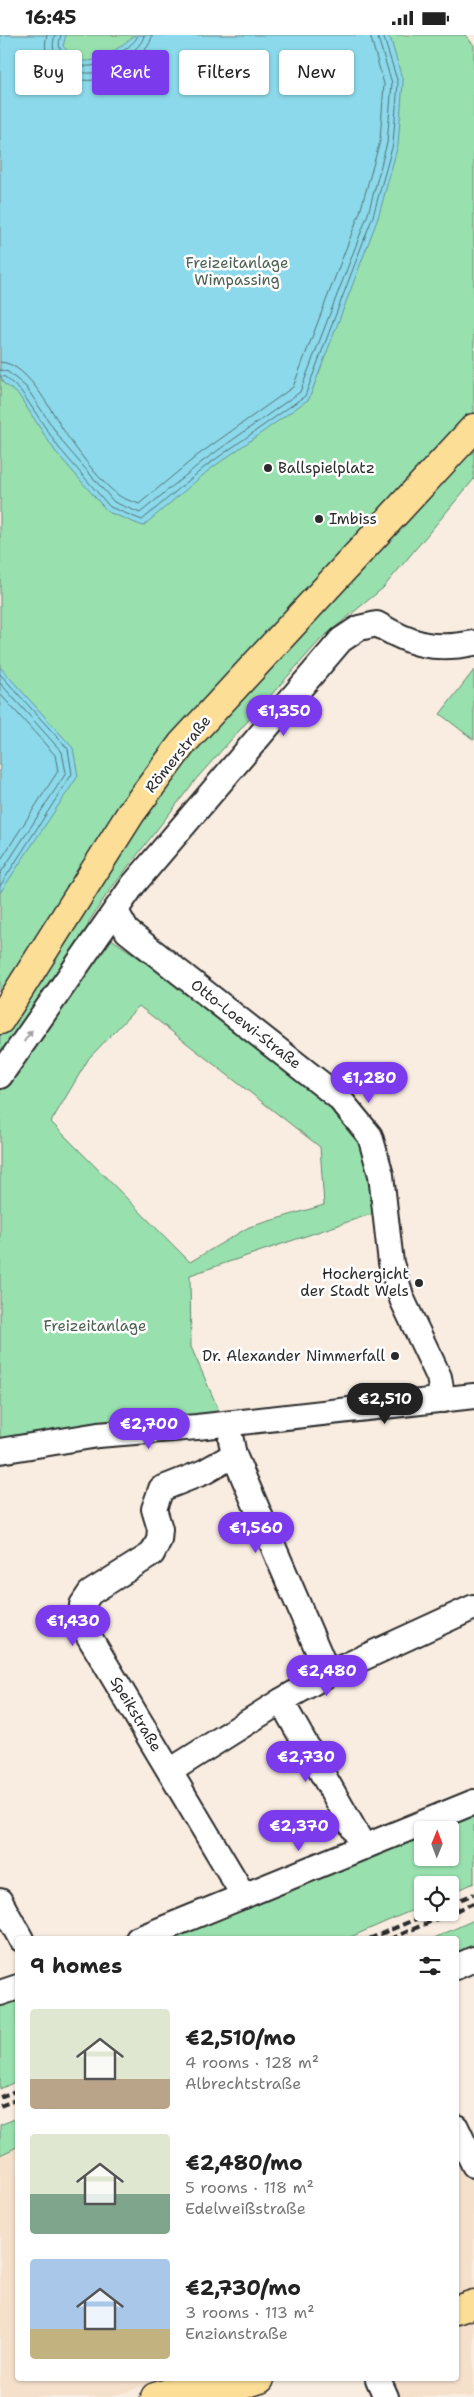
<!DOCTYPE html>
<meta charset="utf-8">
<style>
body{margin:0;font-family:"Shantell Sans",sans-serif;background:#f6f6f6;color:#222;height:100vh;display:flex;flex-direction:column;font-size:19px;white-space:nowrap}
*{box-sizing:border-box;margin:0}
p{font-size:16px;color:#767676}
.icon{flex:none;width:28px;height:28px;fill:none;stroke:currentColor;stroke-width:2;stroke-linecap:round;stroke-linejoin:round}
.map{position:relative;flex:1;overflow:hidden}
.drawer{position:absolute;left:15px;top:1901px;width:444px;height:445px;display:flex;flex-direction:column;background:#fff;border-radius:5px;box-shadow:0 1px 4px #0004}
.drawer>*{flex:none}
.banner{position:absolute;left:15px;top:15px;width:445px;height:45px;display:flex;gap:10px}
.needle{width:32px;rotate:1deg}
.controls{position:absolute;left:414px;top:1786px;display:grid;gap:10px}
.controls a{display:grid;place-items:center;width:45px;height:45px;border-radius:5px;background:#fff;box-shadow:0 1px 4px #0004;font-size:25px}
.price{position:absolute;translate:-50% -42px;padding:0 11px;border-radius:18px;background:#7c3aed;color:#fff;font-size:16px;line-height:32px;filter:drop-shadow(0 1px 2px #0008)}
.price::after{content:'';position:absolute;left:50%;top:30px;width:15px;height:11px;margin-left:-8px;background:inherit;clip-path:polygon(0 0,100% 0,50% 100%)}
.price.selected{background:#222;color:#fff}
ul{padding:0;list-style:none}
li{display:flex;align-items:center;gap:15px;height:125px;padding:0 15px}
li span{display:grid;place-items:center;flex:none;width:140px;height:100px;border-radius:5px;color:#555}
li>.icon{margin-inline-start:auto}
span .icon{width:60px;height:60px;fill:#fffc;stroke-width:1}
li b{font-size:21px}
h2{display:flex;justify-content:space-between;align-items:center;height:60px;padding:0 15px;font-size:21px}
.chip{padding:0 18px;border-radius:5px;background:#fff;box-shadow:0 1px 4px #0004;font-size:18px;line-height:45px}
.chip.selected{background:#7c3aed;color:#fff}
.status{display:flex;justify-content:space-between;align-items:center;height:35px;padding:0 25px;background:#fff;direction:ltr}
.status svg{height:14px;fill:currentColor}
.map>svg:first-child{display:block}
.built{fill:#f5e0cc}
.green{fill:#98e0ae;stroke:#62866c;fill-rule:evenodd}
.water{fill:#8bd9ea;stroke:#65939e}
.lines{fill:none;stroke-linecap:round;stroke-linejoin:round}
.shore{stroke:#517177;stroke-width:1}
.minor-casing{stroke:#2b2b2b;stroke-width:28}
.major-casing{stroke:#2b2b2b;stroke-width:31}
.minor{stroke:#fff;stroke-width:24}
.major{stroke:#fcde96;stroke-width:28}
.rail{stroke:#2b2b2b;stroke-width:4;stroke-dasharray:8 4;stroke-linecap:butt}
.oneway{fill:#a0a0a0}
.poi-dot{fill:#2b2b2b;stroke:#fff;stroke-width:2}
.labels{text-anchor:middle;dominant-baseline:central;stroke-width:5;stroke-linejoin:round;paint-order:stroke}
.park-label{font-size:15px;fill:#4c6152;stroke:#fff}
.poi-label{font-size:15px;fill:#2b2b2b;stroke:#fff;text-anchor:start}
.street-label{font-size:15px;fill:#2b2b2b;stroke:#fff}
</style>
<div class="status"><b>16:45</b><svg viewBox="0 0 49 12"><path d="M0 12V9h3v3zM5 12V6h3v6zM10 12V3h3v9zM15 12V0h3v12zM26 1h20v11H26zM47 4h2v5h-2z"/></svg></div>
<div class="map">
<svg width="474" height="2362" viewBox="0 0 474 2362">
<rect width="100%" height="100%" fill="#f9ede1"/>
<filter id="ink" filterUnits="userSpaceOnUse"><feTurbulence type="fractalNoise" baseFrequency=".02" numOctaves="2"/><feDisplacementMap in="SourceGraphic" scale="10" xChannelSelector="R" yChannelSelector="G"/><feConvolveMatrix kernelMatrix="1 2 1 2 8 2 1 2 1" color-interpolation-filters="sRGB"/></filter>
<g filter="url(#ink)">
<g class="built">
<path d="M 456,2077 L 474,2093 L 474,2254 L 456,2259 Z"/>
<path d="M 17,2112 L 18,2344 L 171,2344 L 108,2362 L 0,2362 L 0,2120 Z"/>
<path d="M 474,2285 L 474,2362 L 399,2362 L 393,2344 L 456,2344 L 456,2291 Z"/>
</g>
<g class="green">
<path d="M 0,0 L 465,0 L 474,10 L 474,444 L 383,553 L 322,603 L 197,743 L 107,859 L 88,888 L 225,982 L 338,1070 L 367,1111 L 377,1177 L 190,1240 L 191,1312 L 220,1378 L 127,1383 L 0,1403 ZM 139,971 L 320,1112 L 324,1170 L 249,1192 L 190,1227 L 51,1087 L 89,1023 Z"/>
<path d="M 474,635 L 474,705 L 440,679 Z"/>
<path d="M 474,1773 L 474,1848 L 450,1859 L 450,1850 L 422,1850 L 422,1871 L 346,1904 L 147,1904 ZM 422,1795 L 450,1795 L 450,1822 L 422,1822 Z"/>
<path d="M 474,1885 L 474,1916 L 456,1924 L 456,1904 L 432,1904 Z"/>
<path d="M 17,1955 L 17,2046 L 0,2054 L 0,1963 Z"/>
<path d="M 17,2083 L 17,2112 L 0,2120 L 0,2090 Z"/>
</g>
<g class="water">
<path d="M 0,0 L 66,0 L 63,11 C 67,15 73,23 78,25 C 98,31 121,11 135,0 L 387,0 L 391,5 L 403,47 L 398,110 L 378,183 L 309,364 L 209,435 L 143,491 L 108,477 L 55,416 L 18,359 L 3,348 L 0,339 Z"/>
<path d="M 0,632 L 73,713 L 78,741 L 0,858 Z"/>
</g>
<g class="lines">
<g class="shore">
<path d="M 47,0 C 44,12 45,19 53,28 C 59,33 64,40 71,43 C 77,45 87,46 94,45 C 112,42 151,20 152,0"/>
<path d="M 55,0 C 52,11 52,16 61,25 C 69,34 79,39 92,38 C 106,36 143,15 144,0"/>
<path d="M 61,0 C 58,10 58,13 66,21 C 73,28 79,32 90,31 C 101,31 136,11 138,0"/>
<path d="M 0,327 C 30,328 54,383 70,405 C 83,423 100,446 118,460 C 123,464 132,466 139,469 L 198,420 L 293,352 L 360,177 L 380,106 L 384,49 L 370,0"/>
<path d="M 0,335 L 8,337 L 26,352 L 64,409 L 114,467 L 140,478 L 203,426 L 300,357 L 368,179 L 387,108 L 392,48 L 377,0"/>
<path d="M 0,341 L 5,342 L 21,356 L 59,413 L 110,472 L 142,485 L 206,431 L 305,361 L 373,181 L 393,109 L 398,48 L 383,0"/>
<path d="M 0,639 L 68,714 L 72,739 L 0,851"/>
<path d="M 0,648 L 62,717 L 66,738 L 0,839"/>
<path d="M 0,659 L 55,720 L 58,736 L 0,826"/>
</g>
<g class="minor-casing">
<g id="minor">
<path d="M 116,876 L 127,896 L 338,1062 L 370,1101 L 381,1140 L 391,1228 L 402,1264 L 439,1342 L 443,1365"/>
<path d="M 0,1041 L 133,850 L 341,605 L 359,593 L 377,589 C 412,610 434,616 474,608"/>
<path d="M 231,1405 L 234,1420 L 328,1639"/>
<path d="M 0,1416 L 98,1400 L 197,1392 L 474,1361"/>
<path d="M 234,1420 L 204,1437 L 161,1454 L 154,1474 L 160,1494 L 159,1505 L 152,1519 L 90,1558 L 82,1570 L 81,1588 L 244,1861"/>
<path d="M 281,1666 L 364,1812"/>
<path d="M 170,1736 L 281,1666 L 328,1639 L 474,1572"/>
<path d="M 0,1866 L 21,1904"/>
<path d="M 138,1904 L 474,1767"/>
<path d="M 456,1932 L 474,1924"/>
<path d="M 0,1958 L 18,1952"/>
<path d="M 456,2092 L 474,2130"/>
<path d="M 378,2344 L 386,2362"/>
</g>
</g>
<g class="major-casing">
<g id="major">
<path d="M 0,985 L 131,778 L 182,709 L 474,393"/>
<path d="M 456,2275 L 474,2269"/>
<path d="M 155,2362 L 215,2344"/>
<path d="M 206,2362 L 260,2344"/>
</g>
</g>
<use href="#minor" class="minor"/>
<use href="#major" class="major"/>
<g class="rail">
<path d="M 450,1869 L 474,1859"/>
<path d="M 369,1904 L 430,1878"/>
<path d="M 390,1904 L 474,1868"/>
<path d="M 0,2062 L 18,2055"/>
<path d="M 0,2071 L 18,2064"/>
</g>
</g>
<defs><path id="oneway-solid" d="M-6-.8H1V-3.2L6.5 0L1 3.2V.8H-6Z" transform="scale(1.25)"/></defs>
<use class="oneway" href="#oneway-solid" transform="translate(28 1001) rotate(-55)"/>
</g>
<g class="poi-dot">
<circle cx="268" cy="433" r="5"/>
<circle cx="319" cy="484" r="5"/>
<circle cx="419" cy="1248" r="5"/>
<circle cx="395" cy="1321" r="5"/>
</g>
<g class="labels">
<g class="park-label">
<text x="237" y="228">Freizeitanlage<tspan x="237" dy="17">Wimpassing</tspan></text>
<text x="95" y="1291">Freizeitanlage</text>
</g>
<g class="poi-label">
<text x="278" y="433">Ballspielplatz</text>
<text x="329" y="484">Imbiss</text>
<text x="409" y="1239" text-anchor="end">Hochergicht<tspan x="409" dy="17">der Stadt Wels</tspan></text>
<text x="385" y="1321" text-anchor="end">Dr. Alexander Nimmerfall</text>
</g>
<g class="street-label">
<text transform="translate(178 719) rotate(-51)">Römerstraße</text>
<text transform="translate(246 989) rotate(38)">Otto-Loewi-Straße</text>
<text transform="translate(136 1679) rotate(59)">Speikstraße</text>
</g>
</g>
</svg>
<div class="controls">
<a><svg class="needle" viewBox="-14 -14 28 28"><path d="M0-13l5 13h-10z" fill="#e53935"/><path d="M0 13l5-13h-10z" fill="#767676"/></svg></a>
<a><svg class="icon" aria-label="locate" viewBox="0 0 24 24"><circle cx="12" cy="12" r="6"/><path d="M12 2v4M12 18v4M2 12h4M18 12h4"/></svg></a>
</div>
<b class="price" style="left:284px;top:702px">€1,350</b>
<b class="price" style="left:369px;top:1069px">€1,280</b>
<b class="price selected" style="left:385px;top:1390px">€2,510</b>
<b class="price" style="left:149px;top:1415px">€2,700</b>
<b class="price" style="left:256px;top:1519px">€1,560</b>
<b class="price" style="left:73px;top:1612px">€1,430</b>
<b class="price" style="left:327px;top:1662px">€2,480</b>
<b class="price" style="left:306px;top:1748px">€2,730</b>
<b class="price" style="left:299px;top:1817px">€2,370</b>
<div class="banner">
<a class="chip">Buy</a>
<a class="chip selected">Rent</a>
<a class="chip">Filters</a>
<a class="chip">New</a>
</div>
<section class="drawer">
<h2>9 homes<svg class="icon" aria-label="filters" viewBox="0 0 24 24"><path d="M4 7h16M4 17h16"/><circle cx="9" cy="7" r="2"/><circle cx="15" cy="17" r="2"/></svg></h2>
<ul>
<li><span style="background:linear-gradient(#dfe7d0 70%,#b9a48a 0)"><svg class="icon" aria-label="home" viewBox="0 0 24 24"><path d="M3 11l9-7 9 7M6 9v11h12V9"/></svg></span><div><b>€2,510/mo</b><p>4 rooms · 128 m²</p><p>Albrechtstraße</p></div></li>
<li><span style="background:linear-gradient(#dfe7d0 60%,#7fa58c 0)"><svg class="icon" aria-label="home" viewBox="0 0 24 24"><path d="M3 11l9-7 9 7M6 9v11h12V9"/></svg></span><div><b>€2,480/mo</b><p>5 rooms · 118 m²</p><p>Edelweißstraße</p></div></li>
<li><span style="background:linear-gradient(#a9c7e8 70%,#c2b280 0)"><svg class="icon" aria-label="home" viewBox="0 0 24 24"><path d="M3 11l9-7 9 7M6 9v11h12V9"/></svg></span><div><b>€2,730/mo</b><p>3 rooms · 113 m²</p><p>Enzianstraße</p></div></li>
</ul>
</section>
</div>
